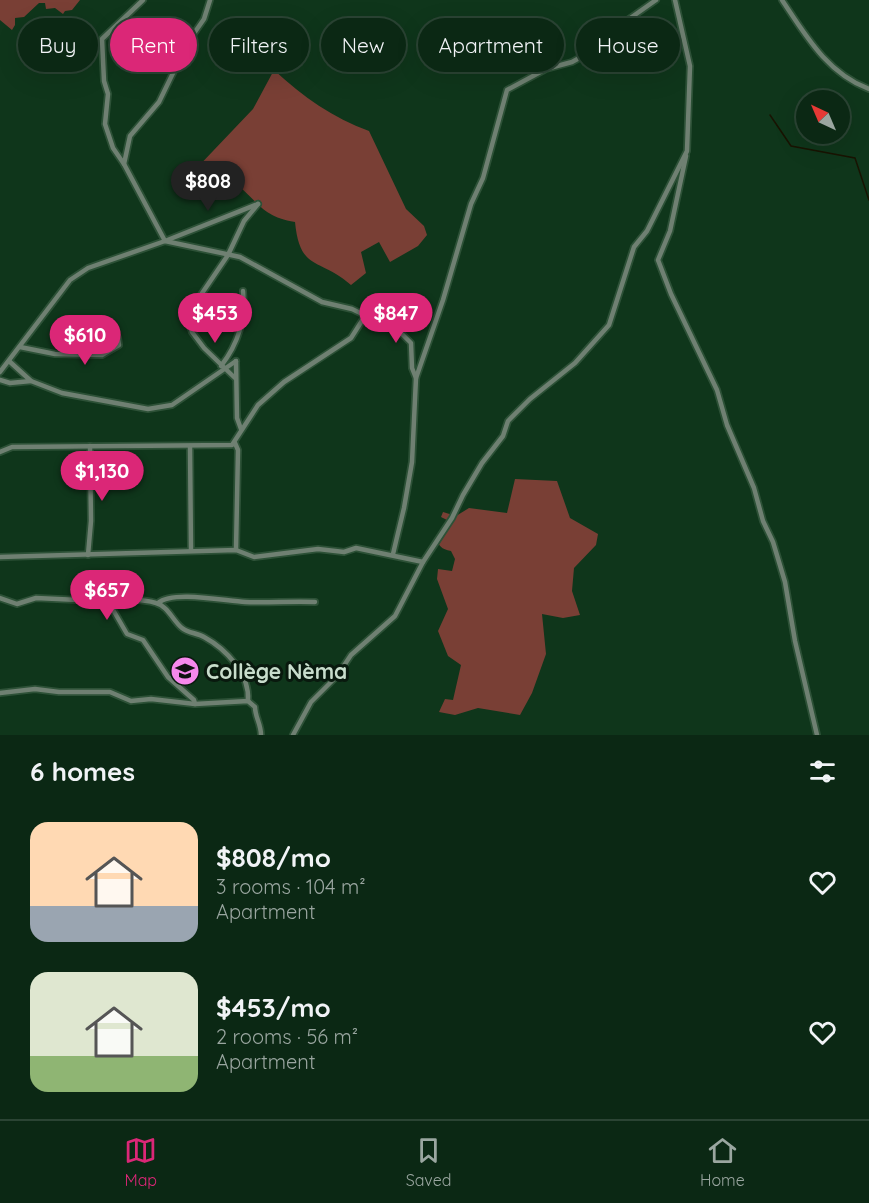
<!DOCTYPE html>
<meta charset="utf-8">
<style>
body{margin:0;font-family:Quicksand,sans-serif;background:#14301d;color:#f1f3f6;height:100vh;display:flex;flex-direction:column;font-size:22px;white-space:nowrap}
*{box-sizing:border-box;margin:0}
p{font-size:20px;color:#9aa6a0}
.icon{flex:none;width:33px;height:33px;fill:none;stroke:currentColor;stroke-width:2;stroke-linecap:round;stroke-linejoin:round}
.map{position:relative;height:735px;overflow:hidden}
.panel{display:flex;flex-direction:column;background:#0b2814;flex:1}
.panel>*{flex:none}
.banner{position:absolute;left:18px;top:18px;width:834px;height:54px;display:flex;gap:12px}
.needle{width:39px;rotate:316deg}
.controls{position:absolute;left:796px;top:90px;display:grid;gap:12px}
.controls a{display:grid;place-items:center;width:54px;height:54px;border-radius:50%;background:#0b2814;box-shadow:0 6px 24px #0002,0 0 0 2px #2b4434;font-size:30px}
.price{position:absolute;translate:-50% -51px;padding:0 14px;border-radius:21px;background:#db2777;color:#fff;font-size:20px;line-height:39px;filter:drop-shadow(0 2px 3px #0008)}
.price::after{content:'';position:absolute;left:50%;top:36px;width:18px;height:14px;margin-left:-9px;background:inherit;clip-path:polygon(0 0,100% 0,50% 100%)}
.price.current{background:#222;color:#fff}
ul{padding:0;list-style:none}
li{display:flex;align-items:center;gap:18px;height:150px;padding:0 30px}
li span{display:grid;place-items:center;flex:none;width:168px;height:120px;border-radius:18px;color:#555}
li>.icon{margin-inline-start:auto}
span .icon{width:72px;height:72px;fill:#fffc;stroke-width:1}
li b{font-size:26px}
h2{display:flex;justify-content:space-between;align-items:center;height:72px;padding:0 30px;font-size:26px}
.pill{padding:0 21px;border-radius:27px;background:#0b2814;box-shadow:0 6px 24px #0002,0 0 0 2px #2b4434;font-size:21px;line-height:54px}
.pill.current{background:#db2777;color:#fff}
.tab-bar{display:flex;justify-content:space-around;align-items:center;height:84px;border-top:2px solid #2b4434;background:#0b2814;font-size:16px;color:#9aa6a0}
.tab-bar a{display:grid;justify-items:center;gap:3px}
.tab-bar .current{color:#db2777}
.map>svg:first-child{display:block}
.forest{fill:#793f35}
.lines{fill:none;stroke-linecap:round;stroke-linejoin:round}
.stream{stroke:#191302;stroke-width:1.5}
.minor-casing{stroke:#2d5137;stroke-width:8}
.minor{stroke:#6f8072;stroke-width:4.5}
.labels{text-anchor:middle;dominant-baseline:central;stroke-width:6;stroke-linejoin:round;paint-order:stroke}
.poi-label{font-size:21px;font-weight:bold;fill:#c8ddcc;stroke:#09190e;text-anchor:start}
</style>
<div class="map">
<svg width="869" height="735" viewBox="0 0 869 735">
<rect width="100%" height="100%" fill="#0f361b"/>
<g class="forest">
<path d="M 0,0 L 80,0 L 72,10 L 65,11 L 63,14 L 55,8 L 46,9 L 45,3 L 39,3 L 24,17 L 15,18 L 15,25 L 12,30 L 0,20 Z"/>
<path d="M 274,70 C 303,97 333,118 369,131 L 406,209 L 424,226 L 427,235 L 418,246 L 390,262 L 379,242 L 361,252 L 366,273 L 351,285 C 319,257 300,272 295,222 C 258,216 258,198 229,179 L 216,186 L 199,183 L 193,172 L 253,109 Z"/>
<path d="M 515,479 L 557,481 L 570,518 L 598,534 L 596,545 L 574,568 L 572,591 L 580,615 L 563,618 L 542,614 L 546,654 L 532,693 L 520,715 L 478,708 L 455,715 L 439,712 L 445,699 L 453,700 L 461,665 L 448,656 L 438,631 L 448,609 L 437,579 L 438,569 L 452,571 L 455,559 L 451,551 C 430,547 439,532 447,520 L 441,517 L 443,512 L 456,516 L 469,508 L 507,513 Z"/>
</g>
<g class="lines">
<path class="stream" d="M 770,115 L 791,146 L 855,158 L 869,200"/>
<g class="minor-casing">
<g id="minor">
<path d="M 210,0 L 204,19 L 188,42 L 159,102 L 130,136 L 124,164 L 165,241 L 258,204"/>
<path d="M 782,0 C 806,36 827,73 869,89"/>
<path d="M 686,156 L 670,231 L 658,260 L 671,294 L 717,390 L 727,425 L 754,488 L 763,521 L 773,542 L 785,582 L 795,641 L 817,735"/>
<path d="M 124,164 L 113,148 L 105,124 L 108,94 L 104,81 L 102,39 L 143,0"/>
<path d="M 20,347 L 55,354 L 102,355 L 119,345 L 118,338"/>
<path d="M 9,361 L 31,381 L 62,393 L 148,409 L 172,405 L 236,361"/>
<path d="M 236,361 L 237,418 L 241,429"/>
<path d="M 221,366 C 238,344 246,319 243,291"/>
<path d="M 0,372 L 70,280 L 88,268 L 165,241 L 240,257 L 322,302 L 352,309 L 401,333 L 411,343 L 412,368 L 416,378"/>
<path d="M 235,378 L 204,348 L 192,332 L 188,319 L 192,308 L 228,255 L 244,221 L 258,204"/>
<path d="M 0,380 L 10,383 L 31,381"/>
<path d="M 235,443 L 238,450 L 236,550"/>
<path d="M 190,446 L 191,550"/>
<path d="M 0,452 L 12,447 L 232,445 L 258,405 L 284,382 L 351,338 L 365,316"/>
<path d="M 393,554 L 404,508 L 412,462 L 416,378 L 443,300 L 471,204 L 483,178 L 507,90 L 546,69 L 572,62 L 592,51 L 612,31 L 656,0"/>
<path d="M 88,555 L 91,521 L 90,446"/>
<path d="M 0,557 L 236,550 L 254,557 L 318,549 L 344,552 L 356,548 L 423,562"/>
<path d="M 0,598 L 17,604 L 36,598 L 100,601 L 112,608 L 127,634 L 143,640 L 168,677 L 194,700 L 195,704"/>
<path d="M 101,601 C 119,600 139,598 156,603 C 168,606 173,621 182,628 C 188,633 197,633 204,637 C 226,649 250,674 248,701"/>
<path d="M 158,603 C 173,590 225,601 245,602 C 268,603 291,601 315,602"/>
<path d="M 0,693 L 35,689 L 59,692 L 110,692 L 131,701 L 151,699 L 195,704 L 248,701 L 255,707 C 255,717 261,724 261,735"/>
<path d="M 293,735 L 311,702 L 337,676 L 351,655 L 395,616 L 423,562 L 452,518 L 463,495 L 482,463 L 503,436 L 508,421 L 530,399 L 575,363 L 609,325 L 634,247 L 647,231 L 687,151 L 690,66 L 675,0"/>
</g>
</g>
<use href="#minor" class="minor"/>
</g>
<defs>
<g id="school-disc" transform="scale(1.5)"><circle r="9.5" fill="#f788ec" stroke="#09190e"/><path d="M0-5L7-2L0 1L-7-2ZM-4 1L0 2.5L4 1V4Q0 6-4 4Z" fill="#111"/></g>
</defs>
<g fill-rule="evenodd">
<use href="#school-disc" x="185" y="671"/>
</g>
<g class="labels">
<g class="poi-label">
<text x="206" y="671">Collège Nèma</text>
</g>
</g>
</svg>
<div class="controls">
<a><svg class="needle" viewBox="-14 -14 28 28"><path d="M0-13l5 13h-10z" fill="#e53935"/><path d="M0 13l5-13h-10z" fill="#9aa6a0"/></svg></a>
</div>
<b class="price current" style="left:208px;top:212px">$808</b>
<b class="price" style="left:215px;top:344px">$453</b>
<b class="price" style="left:396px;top:344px">$847</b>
<b class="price" style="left:85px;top:366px">$610</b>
<b class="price" style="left:102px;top:502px">$1,130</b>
<b class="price" style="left:107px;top:621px">$657</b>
<div class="banner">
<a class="pill">Buy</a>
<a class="pill current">Rent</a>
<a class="pill">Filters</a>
<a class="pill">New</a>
<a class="pill">Apartment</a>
<a class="pill">House</a>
</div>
</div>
<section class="panel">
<h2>6 homes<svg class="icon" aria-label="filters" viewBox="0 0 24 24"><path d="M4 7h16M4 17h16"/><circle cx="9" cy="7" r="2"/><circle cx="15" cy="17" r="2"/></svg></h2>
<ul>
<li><span style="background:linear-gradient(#ffd9b3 70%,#9aa5b1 0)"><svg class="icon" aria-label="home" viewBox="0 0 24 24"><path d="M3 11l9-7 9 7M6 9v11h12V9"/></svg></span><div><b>$808/mo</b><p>3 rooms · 104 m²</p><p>Apartment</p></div><svg class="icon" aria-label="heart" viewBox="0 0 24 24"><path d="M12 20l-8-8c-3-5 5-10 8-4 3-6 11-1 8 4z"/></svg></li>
<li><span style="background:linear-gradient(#dfe7d0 70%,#8fb573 0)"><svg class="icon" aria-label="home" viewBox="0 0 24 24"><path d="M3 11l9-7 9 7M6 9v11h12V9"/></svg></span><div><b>$453/mo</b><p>2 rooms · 56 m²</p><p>Apartment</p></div><svg class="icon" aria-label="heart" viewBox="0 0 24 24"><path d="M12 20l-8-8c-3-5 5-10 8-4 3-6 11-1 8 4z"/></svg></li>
</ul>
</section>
<nav class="tab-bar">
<a class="current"><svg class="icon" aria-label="map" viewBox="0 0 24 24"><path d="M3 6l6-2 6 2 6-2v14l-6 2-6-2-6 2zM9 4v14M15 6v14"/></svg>Map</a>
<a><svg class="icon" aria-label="saved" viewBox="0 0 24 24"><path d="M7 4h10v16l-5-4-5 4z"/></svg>Saved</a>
<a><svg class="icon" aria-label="home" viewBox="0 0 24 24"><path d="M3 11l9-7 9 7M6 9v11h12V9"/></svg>Home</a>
</nav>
